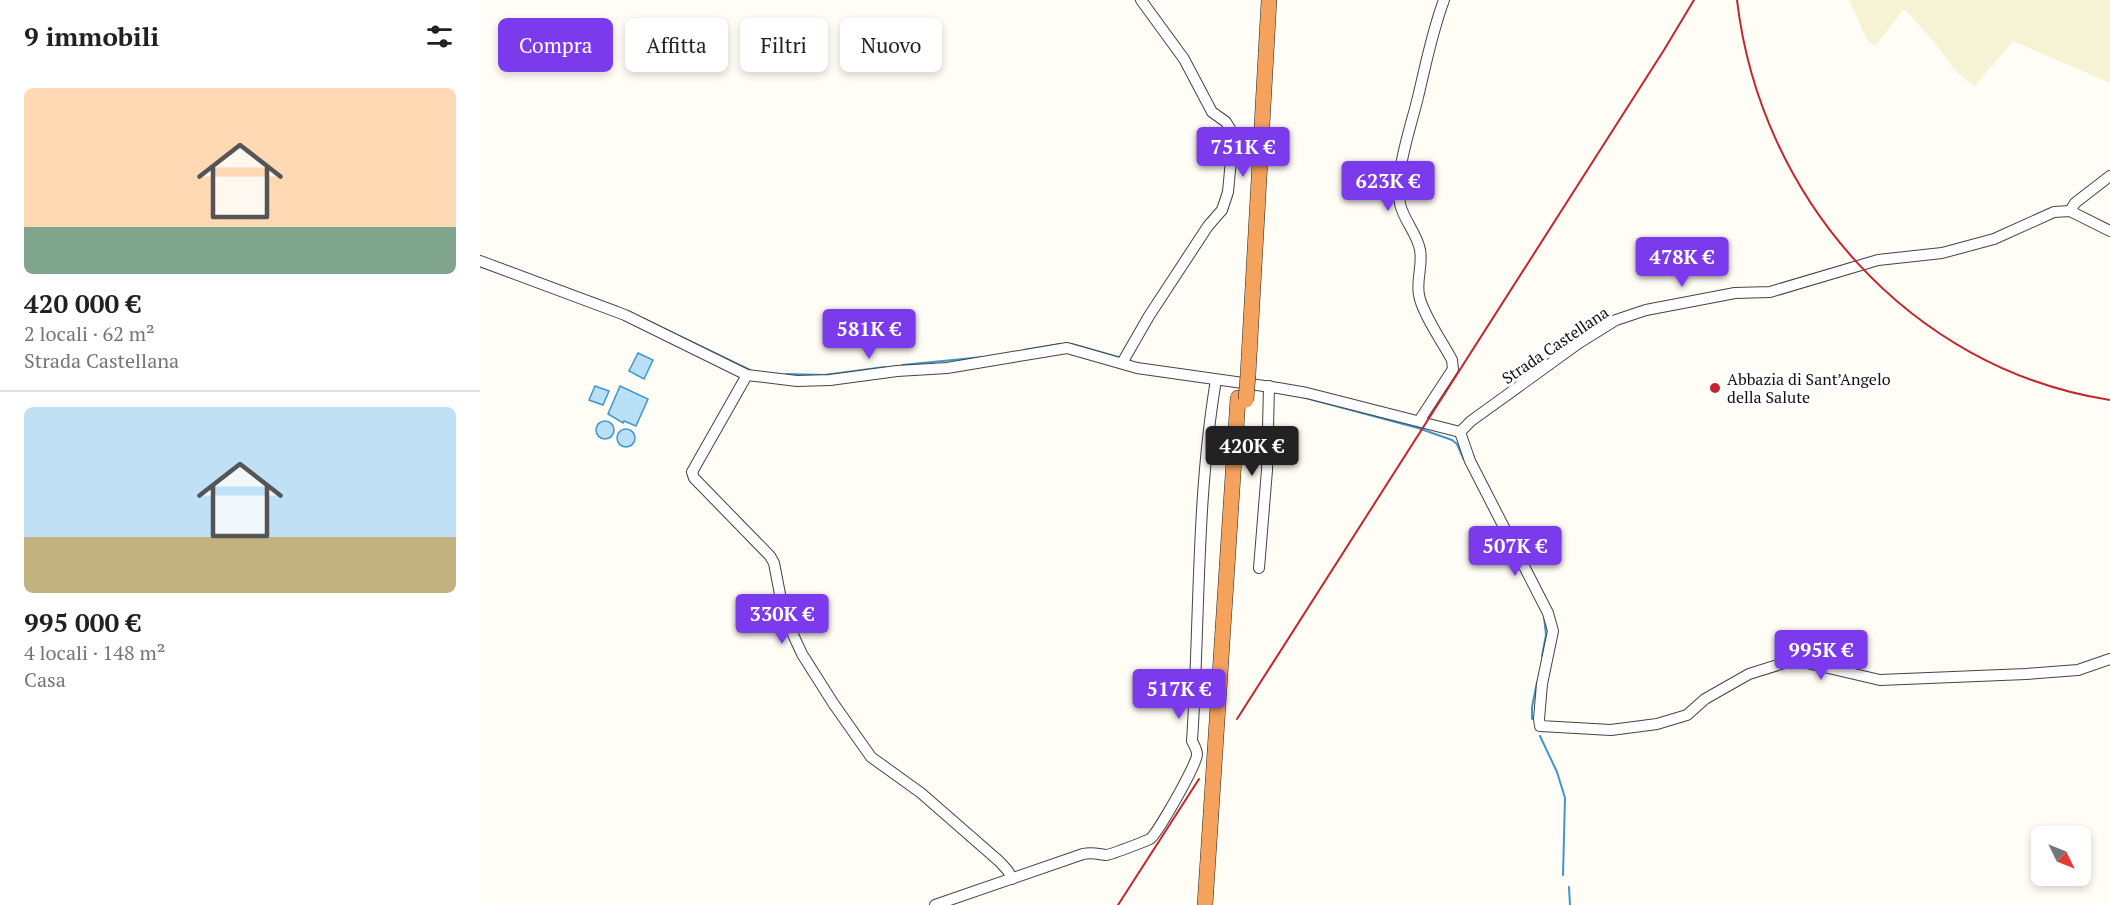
<!DOCTYPE html>
<html lang="it">
<meta charset="utf-8">
<style>
body{margin:0;font-family:"PT Serif",serif;background:#f2f2f2;color:#202124;height:100vh;display:flex;flex-direction:column;font-size:22px;white-space:nowrap}
*{box-sizing:border-box;margin:0}
p{font-size:20px;color:#757577}
.icon{flex:none;width:33px;height:33px;fill:none;stroke:currentColor;stroke-width:2;stroke-linecap:round;stroke-linejoin:round}
.map{position:relative;flex:1;overflow:hidden}
.sheet{display:flex;flex-direction:column;background:#fff;width:480px}
.sheet>*{flex:none}
.top-card{position:absolute;left:18px;top:18px;width:570px;height:54px;display:flex;gap:12px}
.needle{width:39px;rotate:133deg}
.fabs{position:absolute;left:1551px;top:826px;display:grid;gap:12px}
.fabs a{display:grid;place-items:center;width:60px;height:60px;border-radius:9px;background:#fff;box-shadow:0 3px 9px #0003;font-size:30px}
.price{position:absolute;translate:-50% -51px;padding:0 14px;border-radius:6px;background:#7c3aed;color:#fff;font-size:20px;line-height:39px;filter:drop-shadow(0 2px 3px #0008)}
.price::after{content:'';position:absolute;left:50%;top:36px;width:18px;height:14px;margin-left:-9px;background:inherit;clip-path:polygon(0 0,100% 0,50% 100%)}
.price.selected{background:#222;color:#fff}
ul{padding:0;list-style:none}
li{display:grid;align-content:center;gap:12px;height:318px;padding:0 24px}
li+li{border-top:2px solid #e0e0e0}
li span{display:grid;place-items:center;height:186px;border-radius:9px;color:#555}
li>.icon{margin-inline-start:auto}
span .icon{width:108px;height:108px;fill:#fffc;stroke-width:1}
li b{font-size:26px}
h2{display:flex;justify-content:space-between;align-items:center;height:72px;padding:0 24px;font-size:26px}
.tag{padding:0 21px;border-radius:9px;background:#fff;box-shadow:0 3px 9px #0003;font-size:21px;line-height:54px}
.tag.selected{background:#7c3aed;color:#fff}
main{display:flex;flex:1;min-height:0}
.map>svg:first-child{display:block}
.farmland{fill:#f6f3d4}
.water{fill:#b9e0f7;stroke:#3f96cf;stroke-width:1.5}
.lines{fill:none;stroke-linecap:round;stroke-linejoin:round}
.stream{stroke:#3f96cf;stroke-width:2}
.minor-casing{stroke:#444;stroke-width:12}
.highway-casing{stroke:#222;stroke-width:16}
.minor{stroke:#fff;stroke-width:10}
.highway{stroke:#f5a25d;stroke-width:15}
.rail{stroke:#c4262e;stroke-width:2}
.highway-bridge-casing{stroke:#222;stroke-width:16;stroke-linecap:butt}
.highway-bridge{stroke:#f5a25d;stroke-width:15}
.poi-dot{fill:#c4262e;stroke:#fff;stroke-width:2}
.labels{text-anchor:middle;dominant-baseline:central;stroke-width:6;stroke-linejoin:round;paint-order:stroke}
.street-label{font-size:16px;fill:#111;stroke:#fff}
.poi-label{font-size:16px;fill:#111;stroke:#fff;text-anchor:start}
</style>
<main>
<section class="sheet">
<h2>9 immobili<svg class="icon" aria-label="filters" viewBox="0 0 24 24"><path d="M4 7h16M4 17h16"/><circle cx="9" cy="7" r="2"/><circle cx="15" cy="17" r="2"/></svg></h2>
<ul>
<li><span style="background:linear-gradient(#ffd9b3 75%,#7fa58c 0)"><svg class="icon" aria-label="home" viewBox="0 0 24 24"><path d="M3 11l9-7 9 7M6 9v11h12V9"/></svg></span><div><b>420 000 €</b><p>2 locali · 62 m²</p><p>Strada Castellana</p></div></li>
<li><span style="background:linear-gradient(#bfe0f5 70%,#c2b280 0)"><svg class="icon" aria-label="home" viewBox="0 0 24 24"><path d="M3 11l9-7 9 7M6 9v11h12V9"/></svg></span><div><b>995 000 €</b><p>4 locali · 148 m²</p><p>Casa</p></div></li>
</ul>
</section>
<div class="map">
<svg width="1630" height="905" viewBox="0 0 1630 905">
<rect width="100%" height="100%" fill="#fffdf5"/>
<path class="farmland" d="M 1369,0 L 1630,0 L 1630,83 L 1533,41 L 1494,87 L 1473,68 L 1456,44 L 1426,11 L 1423,10 L 1395,46 L 1387,40 Z"/>
<g class="water">
<path d="M 158,353 L 173,360 L 164,379 L 149,371 Z"/>
<path d="M 115,386 L 129,391 L 123,405 L 109,400 Z"/>
<path d="M 140,386 L 168,399 L 156,426 L 144,421 L 143,423 L 128,414 Z"/>
<circle cx="125" cy="430" r="9"/>
<circle cx="146" cy="438" r="9"/>
</g>
<g class="lines">
<g class="stream">
<path d="M 0,256 L 138,307"/>
<path d="M 162,318 L 270,370"/>
<path d="M 592,344 L 638,357"/>
<path d="M 544,350 L 580,344"/>
<path d="M 422,365 L 503,357"/>
<path d="M 306,374 L 344,375 L 405,367"/>
<path d="M 822,397 L 938,428 L 972,440 L 977,444 L 984,460"/>
<path d="M 1062,656 L 1066,635 L 1064,617"/>
<path d="M 1052,719 L 1052,707 L 1057,682"/>
<path d="M 1060,736 L 1077,772 L 1085,798 L 1083,875"/>
<path d="M 1089,887 L 1090,905"/>
</g>
<g class="minor-casing">
<g id="minor">
<path d="M 1590,211 L 1595,203 L 1630,176"/>
<path d="M 0,261 L 145,315 L 267,375 L 317,381 L 350,380 L 417,371 L 467,368 L 587,348 L 657,368 L 798,388 L 827,393 L 980,432 L 991,421 L 1099,343 L 1136,320 L 1166,310 L 1255,293 L 1290,292 L 1398,260 L 1462,253 L 1514,239 L 1574,212 L 1590,211 L 1630,231"/>
<path d="M 642,363 L 669,316 L 728,226 L 742,210 L 748,192 L 751,160 L 752,132 L 746,122 L 732,112 L 704,59 L 661,0"/>
<path d="M 267,375 L 212,472 L 214,478 L 290,556 L 294,563 L 304,615 L 322,654 L 353,703 L 391,757 L 441,793 L 520,862 L 528,871 L 532,879"/>
<path d="M 939,421 L 973,369 L 972,360 C 963,343 942,313 939,295 C 936,280 943,265 940,250 C 937,233 924,221 920,204 C 914,173 931,127 938,97 C 946,64 952,32 964,0"/>
<path d="M 980,432 L 990,461 L 1068,613 L 1073,631 L 1062,684 L 1059,719 L 1060,726 L 1131,730 L 1177,724 L 1207,715 L 1225,699 L 1269,674 L 1314,660 L 1400,680 L 1546,674 L 1598,670 L 1630,659"/>
<path d="M 779,568 L 787,470 L 789,386"/>
<path d="M 455,905 L 603,854 C 612,852 618,854 626,855 C 630,855 666,841 670,839 C 677,834 718,763 717,754 C 717,750 714,745 712,741 C 720,621 716,499 736,380"/>
</g>
</g>
<g class="highway-casing">
<g id="highway">
<path d="M 768,375 L 789,0"/>
<path d="M 725,905 L 758,398"/>
</g>
</g>
<use href="#minor" class="minor"/>
<use href="#highway" class="highway"/>
<g class="rail">
<path d="M 1257,0 C 1280,198 1430,369 1630,400"/>
<path d="M 757,719 L 1184,50 L 1214,0"/>
<path d="M 638,905 L 719,779"/>
</g>
<g class="highway-bridge-casing">
<path id="highway-bridge" d="M 766,400 L 768,375"/>
</g>
<use href="#highway-bridge" class="highway-bridge"/>
</g>
<circle class="poi-dot" cx="1235" cy="388" r="6"/>
<g class="labels">
<g class="street-label">
<text transform="translate(1075 345) rotate(-34)">Strada Castellana</text>
</g>
<g class="poi-label">
<text x="1247" y="379">Abbazia di Sant’Angelo<tspan x="1247" dy="18">della Salute</tspan></text>
</g>
</g>
</svg>
<div class="fabs">
<a><svg class="needle" viewBox="-14 -14 28 28"><path d="M0-13l5 13h-10z" fill="#e53935"/><path d="M0 13l5-13h-10z" fill="#757577"/></svg></a>
</div>
<b class="price" style="left:763px;top:178px">751K €</b>
<b class="price" style="left:908px;top:212px">623K €</b>
<b class="price" style="left:1202px;top:288px">478K €</b>
<b class="price" style="left:389px;top:360px">581K €</b>
<b class="price selected" style="left:772px;top:477px">420K €</b>
<b class="price" style="left:1035px;top:577px">507K €</b>
<b class="price" style="left:302px;top:645px">330K €</b>
<b class="price" style="left:1341px;top:681px">995K €</b>
<b class="price" style="left:699px;top:720px">517K €</b>
<div class="top-card">
<a class="tag selected">Compra</a>
<a class="tag">Affitta</a>
<a class="tag">Filtri</a>
<a class="tag">Nuovo</a>
</div>
</div>
</main>
